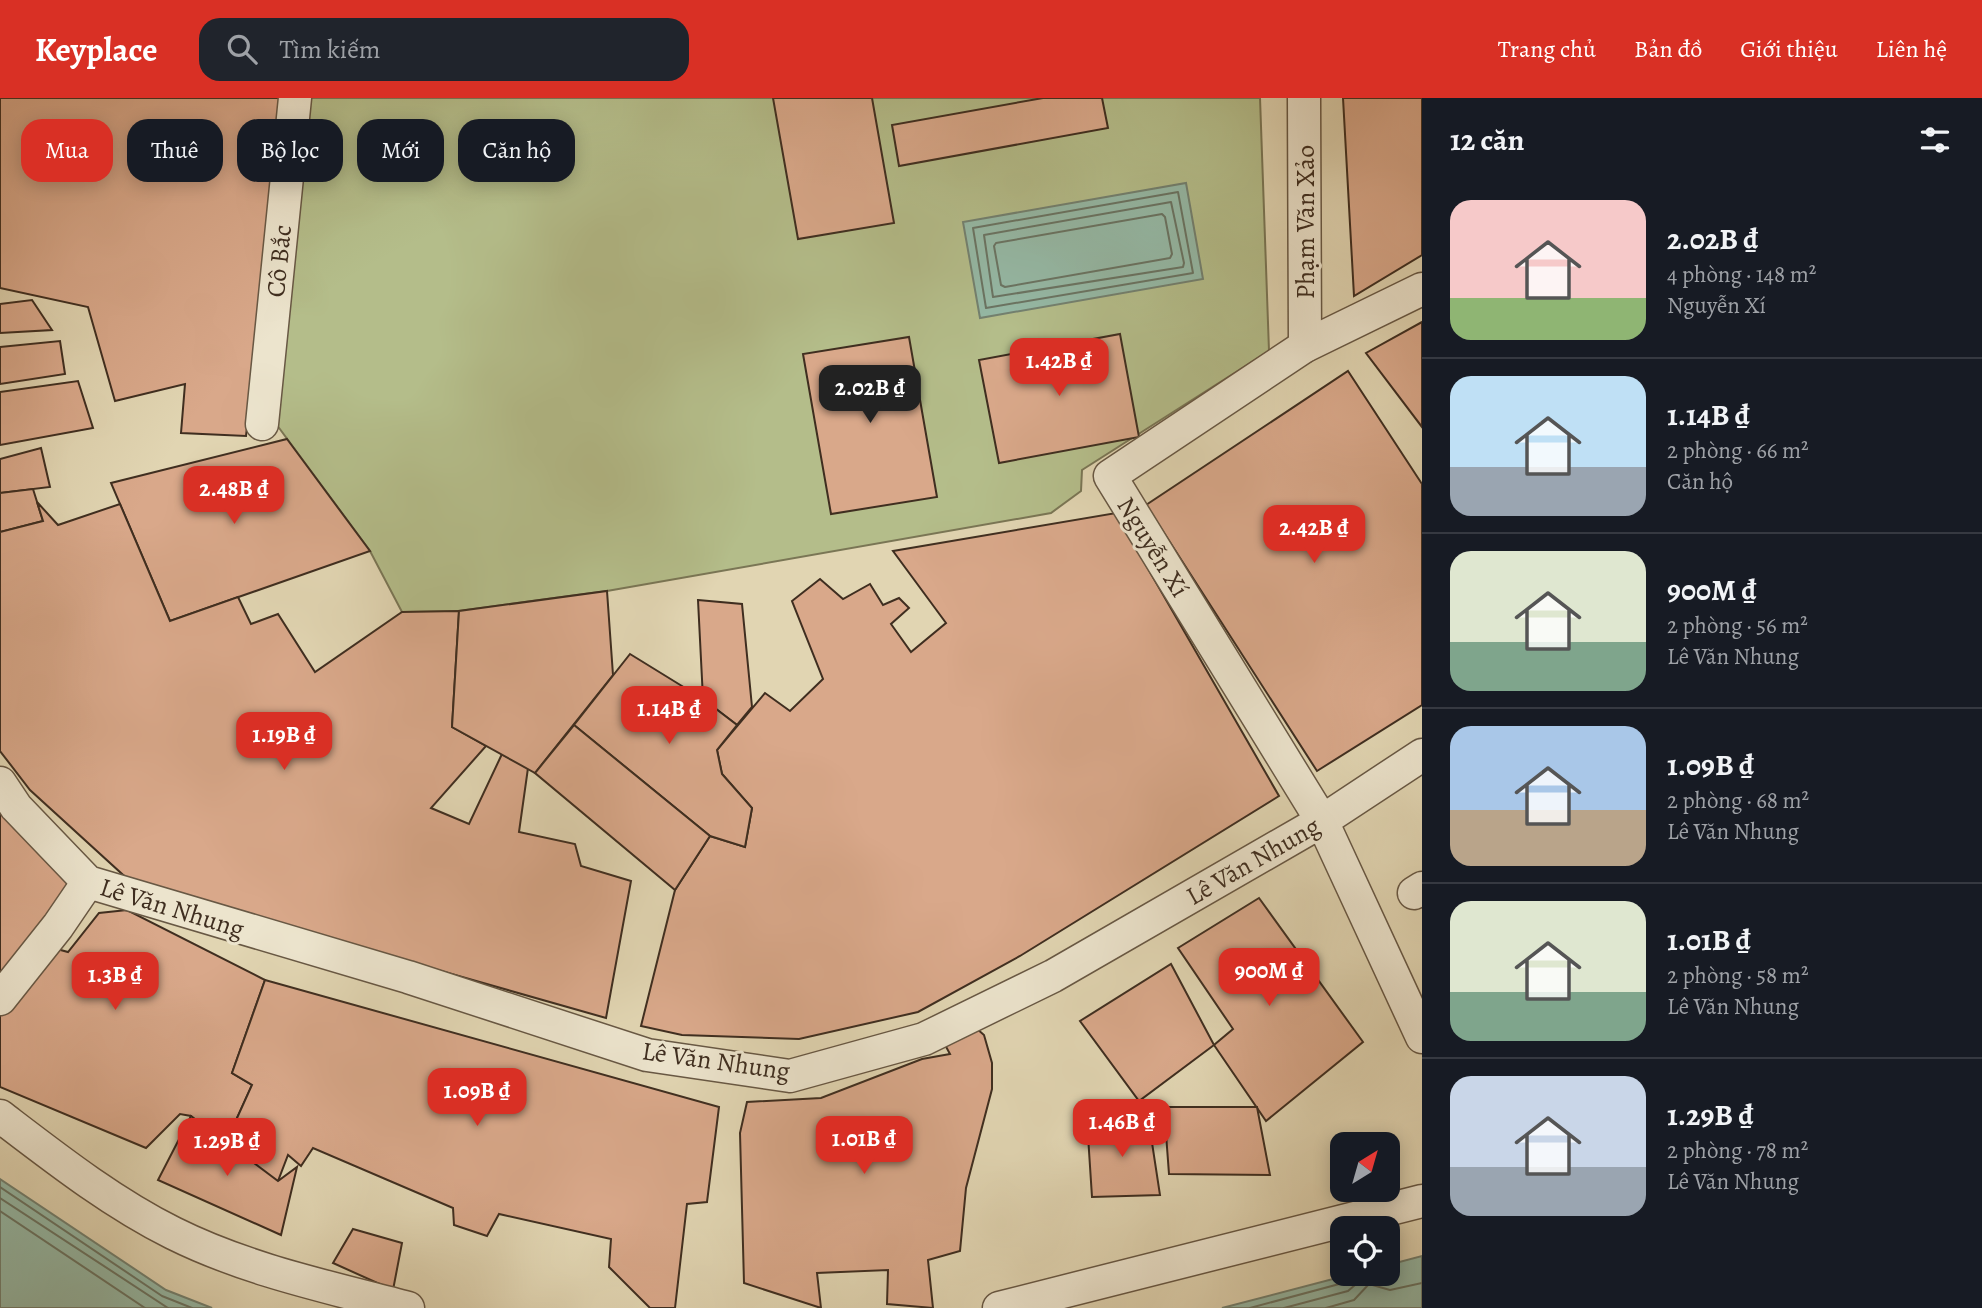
<!DOCTYPE html>
<html lang="vi">
<meta charset="utf-8">
<style>
body{margin:0;font-family:Alegreya,serif;background:#20242c;color:#f1f3f6;height:100vh;display:flex;flex-direction:column;font-size:26px;white-space:nowrap}
*{box-sizing:border-box;margin:0}
p{font-size:23px;color:#9ea1a6}
.icon{flex:none;width:38px;height:38px;fill:none;stroke:currentColor;stroke-width:2;stroke-linecap:round;stroke-linejoin:round}
.map{position:relative;flex:1;overflow:hidden}
.sheet{display:flex;flex-direction:column;background:#171b24;width:560px}
.sheet>*{flex:none}
.hud{position:absolute;left:21px;top:21px;width:665px;height:63px;display:flex;gap:14px}
.needle{width:46px;rotate:37deg}
.controls{position:absolute;left:1330px;top:1034px;display:grid;gap:14px}
.controls a{display:grid;place-items:center;width:70px;height:70px;border-radius:14px;background:#171b24;box-shadow:0 4px 18px #0003;font-size:35px}
.price{position:absolute;translate:-50% -60px;padding:0 16px;border-radius:14px;background:#d93025;color:#fff;font-size:23px;line-height:46px;filter:drop-shadow(0 2px 4px #0008)}
.price::after{content:'';position:absolute;left:50%;top:42px;width:21px;height:16px;margin-left:-10px;background:inherit;clip-path:polygon(0 0,100% 0,50% 100%)}
.price.current{background:#222;color:#fff}
ul{padding:0;list-style:none}
li{display:flex;align-items:center;gap:21px;height:175px;padding:0 28px}
li+li{border-top:2px solid #363941}
li span{display:grid;place-items:center;flex:none;width:196px;height:140px;border-radius:21px;color:#555}
li>.icon{margin-inline-start:auto}
span .icon{width:84px;height:84px;fill:#fffc;stroke-width:1}
li b{font-size:30px}
h2{display:flex;justify-content:space-between;align-items:center;height:84px;padding:0 28px;font-size:30px}
.tag{padding:0 24px;border-radius:21px;background:#171b24;box-shadow:0 4px 18px #0003;font-size:24px;line-height:63px}
.tag.current{background:#d93025;color:#fff}
header{display:flex;align-items:center;gap:42px;box-sizing:border-box;height:98px;padding:0 35px;background:#d93025;color:#fff}
header strong{font-size:33px}
nav{display:flex;gap:38px;margin-inline-start:auto;font-size:24px}
.search{width:490px;height:63px;background:#20242c;display:flex;align-items:center;gap:18px;box-sizing:border-box;padding:0 24px;border-radius:21px;color:#9ea1a6;font-size:26px}
main{display:flex;flex:1;min-height:0}
.map>svg:first-child{display:block}
.green{fill:#b4bd8a;stroke:#7a7655;stroke-width:2}
.water{fill:#95b9a6;stroke:#738170;stroke-width:2}
.lines{fill:none;stroke-linecap:round;stroke-linejoin:round}
.shore{stroke:#6a7463;stroke-width:2}
.building{fill:#d9a88a;stroke:#3f2e20;stroke-width:2}
.minor-casing{stroke:#685844;stroke-width:35}
.minor{stroke:#ece4cd;stroke-width:32}
.labels{text-anchor:middle;dominant-baseline:central;stroke-width:6;stroke-linejoin:round;paint-order:stroke}
.street-label{font-size:26px;fill:#3f2e20;stroke:#ece4cd}
</style>
<header>
<strong>Keyplace</strong>
<div class="search"><svg class="icon" aria-label="search" viewBox="0 0 24 24"><circle cx="10" cy="10" r="6"/><path d="M15 15l6 6"/></svg>Tìm kiếm</div>
<nav><a>Trang chủ</a><a>Bản đồ</a><a>Giới thiệu</a><a>Liên hệ</a></nav>
</header>
<main>
<div class="map">
<svg width="1422" height="1210" viewBox="0 0 1422 1210">
<rect width="100%" height="100%" fill="#e1d5b2"/>
<filter id="stains"><feTurbulence type="fractalNoise" baseFrequency=".00286" numOctaves="4"/><feColorMatrix values="0 0 0 0 .2 0 0 0 0 .09 0 0 0 0 .02 0 0 0 .5 -.17"/></filter>
<radialGradient id="worn" r=".72"><stop offset=".6" stop-color="#630" stop-opacity="0"/><stop offset="1" stop-color="#630" stop-opacity=".3"/></radialGradient>
<path class="green" d="M 303,0 L 1260,0 L 1269,253 L 1082,372 L 1081,393 L 1051,415 L 607,493 L 459,513 L 402,514 L 370,453 L 271,319 Z"/>
<g class="water">
<path d="M 1186,85 L 1203,181 L 980,220 L 963,124 Z"/>
<path d="M 0,1081 L 166,1192 L 212,1210 L 0,1210 Z"/>
<path d="M 1422,1158 L 1422,1210 L 1222,1210 L 1352,1176 L 1388,1176 L 1388,1167 Z"/>
</g>
<g class="lines">
<g class="shore">
<path d="M 1178,94 L 1193,175 L 986,210 L 973,130 Z"/>
<path d="M 1171,104 L 1184,165 L 1183,169 L 993,199 L 984,137 Z"/>
<path d="M 1162,116 L 1165,119 L 1172,156 L 1170,160 L 1005,189 L 1001,187 L 994,148 L 996,145 Z"/>
<path d="M 0,1089 L 162,1198 L 192,1210"/>
<path d="M 0,1100 L 168,1210"/>
<path d="M 0,1113 L 145,1210"/>
<path d="M 1250,1210 L 1343,1185 L 1350,1176"/>
<path d="M 1284,1210 L 1348,1193 L 1355,1187 L 1358,1176"/>
<path d="M 1326,1210 L 1354,1202 L 1369,1186 L 1390,1192 L 1422,1185"/>
</g>
</g>
<g class="building">
<path d="M 0,0 L 283,0 L 246,338 L 181,335 L 185,286 L 115,303 L 88,209 L 0,190 Z"/>
<path d="M 773,0 L 872,0 L 894,125 L 798,141 Z"/>
<path d="M 1043,0 L 1102,0 L 1108,30 L 899,68 L 892,27 Z"/>
<path d="M 1343,0 L 1422,0 L 1422,157 L 1354,198 Z"/>
<path d="M 32,202 L 52,232 L 0,235 L 0,206 Z"/>
<path d="M 1422,224 L 1422,329 L 1366,255 Z"/>
<path d="M 1120,236 L 1139,339 L 999,365 L 979,262 Z"/>
<path d="M 909,239 L 937,399 L 831,416 L 803,256 Z"/>
<path d="M 60,243 L 65,276 L 0,286 L 0,249 Z"/>
<path d="M 1348,273 L 1422,386 L 1422,607 L 1317,673 L 1146,407 Z"/>
<path d="M 78,283 L 93,330 L 0,347 L 0,294 Z"/>
<path d="M 287,341 L 370,453 L 170,523 L 111,385 Z"/>
<path d="M 41,350 L 50,389 L 0,395 L 0,361 Z"/>
<path d="M 33,391 L 43,423 L 0,434 L 0,395 Z"/>
<path d="M 37,404 L 58,427 L 120,406 L 170,523 L 238,499 L 251,526 L 278,516 L 315,574 L 402,514 L 459,513 L 452,629 L 486,648 L 431,710 L 469,726 L 502,656 L 528,670 L 519,734 L 575,746 L 581,768 L 631,783 L 606,920 L 132,785 L 30,692 L 0,653 L 0,434 L 43,423 Z"/>
<path d="M 1116,415 L 1279,698 L 1020,858 L 918,914 L 799,941 L 682,937 L 641,928 L 675,792 L 710,738 L 745,749 L 752,710 L 722,676 L 717,652 L 765,595 L 790,613 L 823,581 L 792,503 L 820,481 L 843,501 L 870,486 L 883,507 L 899,500 L 909,510 L 891,526 L 911,554 L 946,525 L 893,453 Z"/>
<path d="M 607,493 L 613,577 L 535,675 L 452,629 L 459,513 Z"/>
<path d="M 698,502 L 742,506 L 752,609 L 737,627 L 703,601 Z"/>
<path d="M 630,556 L 703,601 L 737,627 L 717,652 L 722,676 L 752,710 L 745,749 L 710,738 L 574,627 Z"/>
<path d="M 574,627 L 710,738 L 675,792 L 535,675 Z"/>
<path d="M 0,701 L 71,789 L 35,845 L 68,854 L 99,815 L 127,812 L 265,882 L 232,975 L 252,987 L 223,1051 L 191,1018 L 180,1016 L 146,1050 L 0,989 Z"/>
<path d="M 1259,800 L 1363,944 L 1266,1023 L 1214,947 L 1233,931 L 1178,850 Z"/>
<path d="M 1171,866 L 1214,947 L 1139,1003 L 1080,923 Z"/>
<path d="M 265,882 L 719,1009 L 707,1104 L 687,1106 L 675,1210 L 650,1210 L 609,1169 L 611,1141 L 499,1116 L 487,1138 L 454,1127 L 453,1110 L 313,1050 L 301,1068 L 288,1057 L 278,1083 L 223,1051 L 252,987 L 232,975 Z"/>
<path d="M 976,930 L 984,937 L 992,965 L 992,991 L 966,1090 L 960,1153 L 928,1162 L 933,1210 L 887,1206 L 888,1172 L 817,1175 L 821,1210 L 744,1185 L 740,1035 L 747,1004 L 821,1000 L 922,961 L 950,956 L 944,945 Z"/>
<path d="M 1164,1009 L 1257,1009 L 1270,1077 L 1169,1076 Z"/>
<path d="M 191,1018 L 278,1083 L 297,1069 L 281,1137 L 158,1082 Z"/>
<path d="M 1087,1022 L 1149,1025 L 1160,1097 L 1092,1099 Z"/>
<path d="M 353,1131 L 402,1145 L 393,1192 L 333,1165 Z"/>
</g>
<g class="lines">
<g class="minor-casing">
<g id="minor">
<path d="M 1304,0 L 1305,248"/>
<path d="M 1422,191 L 1305,248 L 1110,378 L 1322,723 L 1422,939"/>
<path d="M 262,326 L 295,0"/>
<path d="M 0,685 L 16,709 L 88,784 L 408,879 L 647,957 L 790,978 L 924,941 L 1053,878 L 1322,723 L 1422,657"/>
<path d="M 1414,795 L 1422,790"/>
<path d="M 0,901 L 58,828 L 88,784"/>
<path d="M 0,1018 C 55,1060 111,1104 173,1135 C 247,1172 329,1189 408,1210"/>
<path d="M 999,1210 L 1422,1103"/>
</g>
</g>
<use href="#minor" class="minor"/>
</g>
<g class="labels">
<g class="street-label">
<text transform="translate(1305 124) rotate(-90)">Phạm Văn Xảo</text>
<text transform="translate(279 163) rotate(-84)">Cô Bắc</text>
<text transform="translate(1153 449) rotate(58)">Nguyễn Xí</text>
<text transform="translate(1253 763) rotate(-30)">Lê Văn Nhung</text>
<text transform="translate(172 810) rotate(17)">Lê Văn Nhung</text>
<text transform="translate(716 963) rotate(8)">Lê Văn Nhung</text>
</g>
</g>
<rect width="100%" height="100%" filter="url(#stains)"/>
<rect width="100%" height="100%" fill="url(#worn)"/>
</svg>
<div class="controls">
<a><svg class="needle" viewBox="-14 -14 28 28"><path d="M0-13l5 13h-10z" fill="#e53935"/><path d="M0 13l5-13h-10z" fill="#9ea1a6"/></svg></a>
<a><svg class="icon" aria-label="locate" viewBox="0 0 24 24"><circle cx="12" cy="12" r="6"/><path d="M12 2v4M12 18v4M2 12h4M18 12h4"/></svg></a>
</div>
<b class="price" style="left:1059px;top:300px">1.42B ₫</b>
<b class="price current" style="left:870px;top:327px">2.02B ₫</b>
<b class="price" style="left:234px;top:428px">2.48B ₫</b>
<b class="price" style="left:1314px;top:467px">2.42B ₫</b>
<b class="price" style="left:669px;top:648px">1.14B ₫</b>
<b class="price" style="left:284px;top:674px">1.19B ₫</b>
<b class="price" style="left:1269px;top:910px">900M ₫</b>
<b class="price" style="left:115px;top:914px">1.3B ₫</b>
<b class="price" style="left:477px;top:1030px">1.09B ₫</b>
<b class="price" style="left:1122px;top:1061px">1.46B ₫</b>
<b class="price" style="left:864px;top:1078px">1.01B ₫</b>
<b class="price" style="left:227px;top:1080px">1.29B ₫</b>
<div class="hud">
<a class="tag current">Mua</a>
<a class="tag">Thuê</a>
<a class="tag">Bộ lọc</a>
<a class="tag">Mới</a>
<a class="tag">Căn hộ</a>
</div>
</div>
<section class="sheet">
<h2>12 căn<svg class="icon" aria-label="filters" viewBox="0 0 24 24"><path d="M4 7h16M4 17h16"/><circle cx="9" cy="7" r="2"/><circle cx="15" cy="17" r="2"/></svg></h2>
<ul>
<li><span style="background:linear-gradient(#f6c9c9 70%,#8fb573 0)"><svg class="icon" aria-label="home" viewBox="0 0 24 24"><path d="M3 11l9-7 9 7M6 9v11h12V9"/></svg></span><div><b>2.02B ₫</b><p>4 phòng · 148 m²</p><p>Nguyễn Xí</p></div></li>
<li><span style="background:linear-gradient(#bfe0f5 65%,#9aa5b1 0)"><svg class="icon" aria-label="home" viewBox="0 0 24 24"><path d="M3 11l9-7 9 7M6 9v11h12V9"/></svg></span><div><b>1.14B ₫</b><p>2 phòng · 66 m²</p><p>Căn hộ</p></div></li>
<li><span style="background:linear-gradient(#dfe7d0 65%,#7fa58c 0)"><svg class="icon" aria-label="home" viewBox="0 0 24 24"><path d="M3 11l9-7 9 7M6 9v11h12V9"/></svg></span><div><b>900M ₫</b><p>2 phòng · 56 m²</p><p>Lê Văn Nhung</p></div></li>
<li><span style="background:linear-gradient(#a9c7e8 60%,#b9a48a 0)"><svg class="icon" aria-label="home" viewBox="0 0 24 24"><path d="M3 11l9-7 9 7M6 9v11h12V9"/></svg></span><div><b>1.09B ₫</b><p>2 phòng · 68 m²</p><p>Lê Văn Nhung</p></div></li>
<li><span style="background:linear-gradient(#dfe7d0 65%,#7fa58c 0)"><svg class="icon" aria-label="home" viewBox="0 0 24 24"><path d="M3 11l9-7 9 7M6 9v11h12V9"/></svg></span><div><b>1.01B ₫</b><p>2 phòng · 58 m²</p><p>Lê Văn Nhung</p></div></li>
<li><span style="background:linear-gradient(#c9d6e8 65%,#9aa5b1 0)"><svg class="icon" aria-label="home" viewBox="0 0 24 24"><path d="M3 11l9-7 9 7M6 9v11h12V9"/></svg></span><div><b>1.29B ₫</b><p>2 phòng · 78 m²</p><p>Lê Văn Nhung</p></div></li>
</ul>
</section>
</main>
